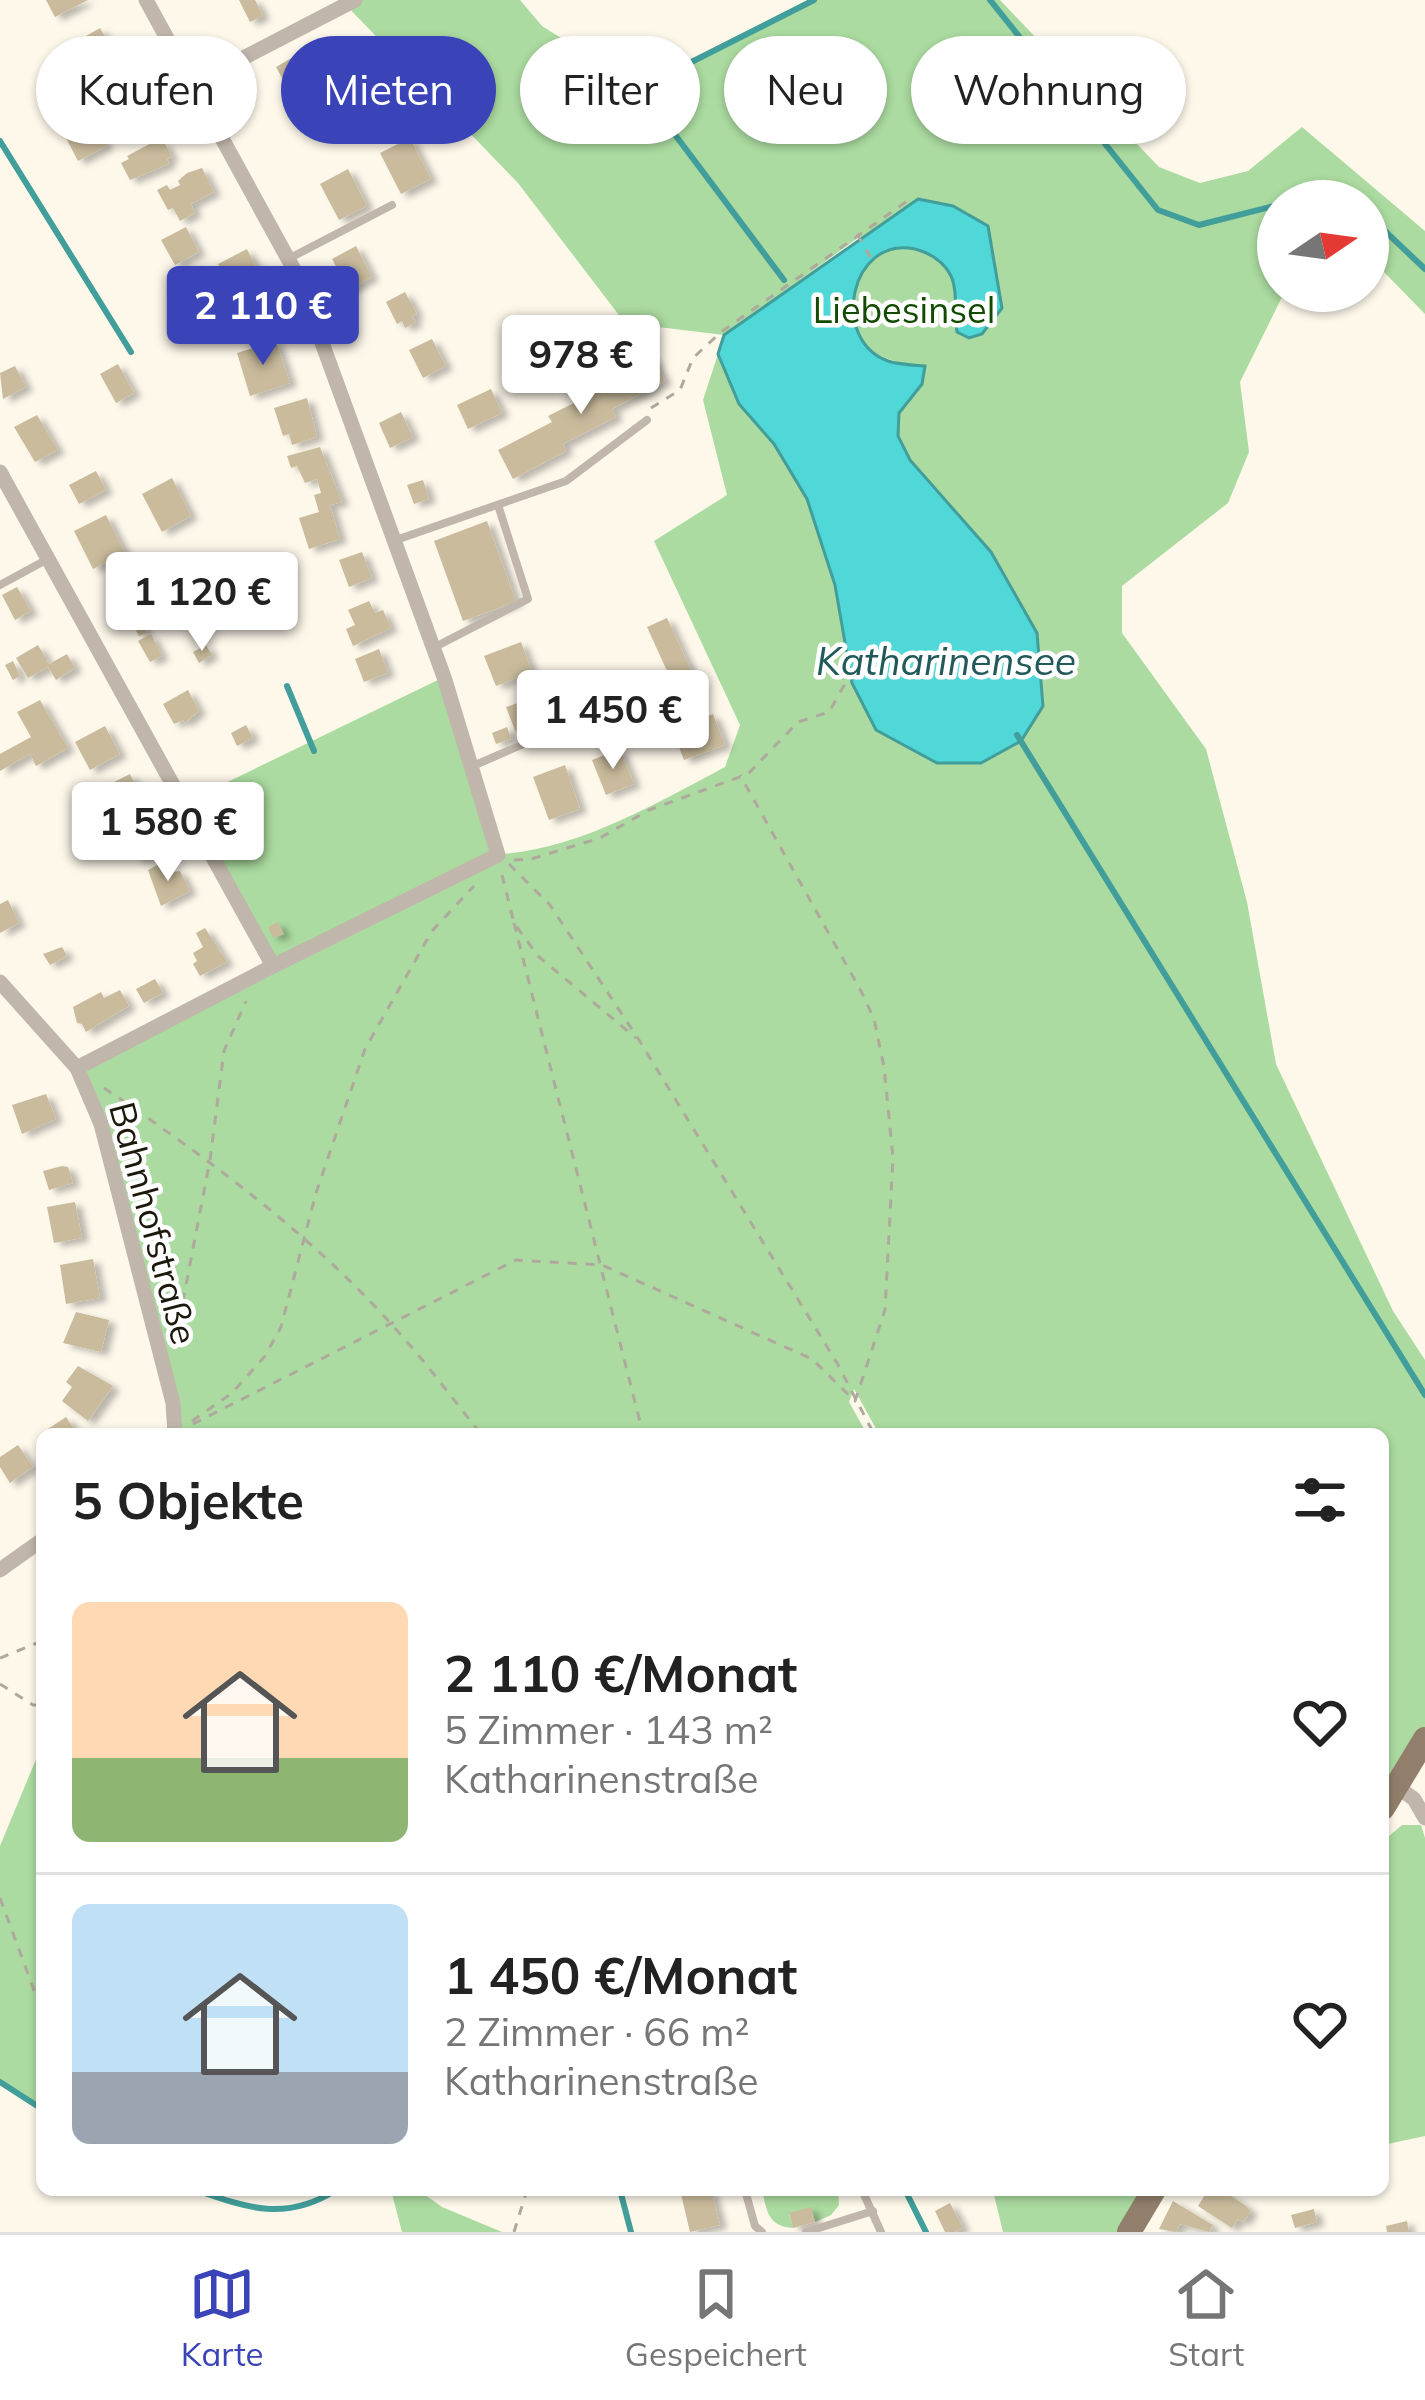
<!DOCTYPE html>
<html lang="de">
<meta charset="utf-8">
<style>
body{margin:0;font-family:Mulish,sans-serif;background:#f6f6f6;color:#222;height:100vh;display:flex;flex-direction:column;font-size:45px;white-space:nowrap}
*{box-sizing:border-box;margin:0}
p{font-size:39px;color:#767676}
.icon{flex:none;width:66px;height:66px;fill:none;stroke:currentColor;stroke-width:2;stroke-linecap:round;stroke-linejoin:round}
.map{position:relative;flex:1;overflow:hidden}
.side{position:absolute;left:36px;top:1428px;width:1353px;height:768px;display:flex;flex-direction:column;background:#fff;border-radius:18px;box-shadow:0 3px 9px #0004}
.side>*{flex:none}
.top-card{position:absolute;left:36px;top:36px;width:1353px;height:108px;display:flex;gap:24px}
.needle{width:78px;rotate:77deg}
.buttons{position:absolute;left:1257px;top:180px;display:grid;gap:24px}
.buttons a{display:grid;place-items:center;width:132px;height:132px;border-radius:50%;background:#fff;box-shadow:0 3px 9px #0004;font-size:60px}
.price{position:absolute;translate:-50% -102px;padding:0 27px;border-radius:12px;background:#fff;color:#222;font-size:39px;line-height:78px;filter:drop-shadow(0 3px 6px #0008)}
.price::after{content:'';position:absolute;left:50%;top:72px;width:36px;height:27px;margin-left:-18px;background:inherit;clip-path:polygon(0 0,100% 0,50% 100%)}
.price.active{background:#3a43b7;color:#fff}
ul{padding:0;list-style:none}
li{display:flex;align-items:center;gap:36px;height:300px;padding:0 36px}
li+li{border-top:3px solid #e0e0e0}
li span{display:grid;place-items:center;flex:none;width:336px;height:240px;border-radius:18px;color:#555}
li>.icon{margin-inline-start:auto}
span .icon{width:144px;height:144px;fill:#fffc;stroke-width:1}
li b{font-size:51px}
h2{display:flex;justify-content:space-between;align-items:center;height:144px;padding:0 36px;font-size:51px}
.tag{padding:0 42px;border-radius:54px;background:#fff;box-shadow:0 3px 9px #0004;font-size:42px;line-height:108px}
.tag.active{background:#3a43b7;color:#fff}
.tab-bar{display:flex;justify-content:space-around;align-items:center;height:168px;border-top:3px solid #e0e0e0;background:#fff;font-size:33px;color:#767676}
.tab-bar a{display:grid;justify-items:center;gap:6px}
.tab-bar .active{color:#3a43b7}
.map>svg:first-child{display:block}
.green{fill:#abdba0}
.water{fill:#50d7d7;stroke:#419e9a;stroke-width:3}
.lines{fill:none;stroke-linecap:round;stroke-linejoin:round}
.stream{stroke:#419e9a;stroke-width:6}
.building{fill:#c9bb9c;filter:url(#shadow)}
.path{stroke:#afa99d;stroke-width:3;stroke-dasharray:9 9;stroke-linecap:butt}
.service{stroke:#c1b6ab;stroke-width:8}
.minor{stroke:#c1b6ab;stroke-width:15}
.primary{stroke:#927f6b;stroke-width:24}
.labels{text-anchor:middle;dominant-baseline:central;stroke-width:9;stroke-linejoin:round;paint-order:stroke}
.park-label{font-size:36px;fill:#124b00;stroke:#fff}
.street-label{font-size:36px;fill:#1d180c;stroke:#fff}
.water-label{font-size:39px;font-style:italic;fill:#225a5a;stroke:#fff}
</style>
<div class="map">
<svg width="1425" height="2232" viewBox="0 0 1425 2232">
<defs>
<filter id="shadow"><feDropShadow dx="7" dy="4" stdDeviation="3" flood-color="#0004"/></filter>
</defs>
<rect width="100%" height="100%" fill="#fef8eb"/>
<g class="green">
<path d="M 341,0 L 520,0 L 542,26 L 640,88 L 814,0 L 1000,0 L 1159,167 L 1200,183 L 1248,171 L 1302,127 L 1425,231 L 1425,314 L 1383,271 L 1368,262 L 1368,201 L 1278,201 L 1278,291 L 1285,291 L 1240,382 L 1249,452 L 1228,503 L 1122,586 L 1122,633 L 1206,749 L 1247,902 L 1276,1064 L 1393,1311 L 1425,1360 L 1425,1733 L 1383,1802 L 1383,1434 L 879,1434 L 854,1389 L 849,1402 L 867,1434 L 175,1434 L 101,1124 L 77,1068 L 272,966 L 182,804 L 442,678 L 501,854 C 579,849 657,803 725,767 L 740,725 L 654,541 L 727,495 L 703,400 L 718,354 L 739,404 L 774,444 L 807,499 L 835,585 L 1043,706 L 1037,633 L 991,552 L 910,460 L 898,435 L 899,413 L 922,384 L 925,366 C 881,363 843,346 855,294 C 857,282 860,268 869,260 C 894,237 943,247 952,281 C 955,292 954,307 954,318 L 1002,308 L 988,226 L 859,237 L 724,335 L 625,323 L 518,183 Z"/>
<path d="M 42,1745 L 42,2109 L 0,2082 L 0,1846 Z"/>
<path d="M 1402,1825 L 1421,1825 L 1425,1838 L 1425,2136 L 1383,2145 L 1383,1841 Z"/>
<path d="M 391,2190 L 418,2190 L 442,2207 L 502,2232 L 402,2232 Z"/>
<path d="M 762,2190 L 838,2190 L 839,2205 L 831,2215 L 815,2222 L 810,2208 L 789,2214 L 793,2228 C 768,2226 767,2212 762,2190 Z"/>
<path d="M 986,2190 L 1146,2190 L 1122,2232 L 1003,2232 L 994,2195 Z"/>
</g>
<path class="water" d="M 918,199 L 953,206 L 988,226 L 1002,308 L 982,334 L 969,338 L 957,332 C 954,315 958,291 951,276 C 943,260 930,253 915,249 C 850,235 829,340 888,361 C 900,365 914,365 925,366 L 922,384 L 899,413 L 898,436 L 910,460 L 991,552 L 1037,633 L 1043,706 L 1021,741 L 981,763 L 937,763 L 876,730 L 852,683 L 835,585 L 807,499 L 774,444 L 739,404 L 718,354 L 724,335 Z"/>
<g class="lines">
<g class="stream">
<path d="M 990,0 L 1158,210 L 1199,225 L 1278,205"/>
<path d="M 0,141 L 131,352"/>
<path d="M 1368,215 L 1425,269"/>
<path d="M 784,280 L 640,88 L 814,0"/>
<path d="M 287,686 L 314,751"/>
<path d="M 1017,735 L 1425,1395"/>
<path d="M 0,2082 L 42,2109"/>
<path d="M 196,2190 C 247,2208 286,2222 336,2190"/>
<path d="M 620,2190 L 631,2232"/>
<path d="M 905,2190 L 926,2232"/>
</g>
</g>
<g class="building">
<path d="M 46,0 L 88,0 L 55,17 Z"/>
<path d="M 239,0 L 255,0 L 263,16 L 250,22 Z"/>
<path d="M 100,28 L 117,57 L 109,62 L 118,78 L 103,87 L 77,41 Z"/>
<path d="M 300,53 L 317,85 L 293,98 L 276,67 Z"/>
<path d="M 73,79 L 85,103 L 77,107 L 82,117 L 64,126 L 53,104 L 61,100 L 54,88 Z"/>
<path d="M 92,120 L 107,146 L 78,161 L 65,136 Z"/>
<path d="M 410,138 L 431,179 L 401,194 L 380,153 Z"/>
<path d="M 157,140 L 159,144 L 164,142 L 172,157 L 167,159 L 169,164 L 130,180 L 121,163 L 129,159 L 127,156 Z"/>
<path d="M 202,168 L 214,192 L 191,204 L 195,213 L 180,221 L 173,208 L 168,210 L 157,190 L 167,185 L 170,190 L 180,185 L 178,181 L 187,173 Z"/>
<path d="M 348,169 L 367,206 L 339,220 L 320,184 Z"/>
<path d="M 186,227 L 199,252 L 175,265 L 161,240 Z"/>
<path d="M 356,246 L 372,277 L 349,290 L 332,259 Z"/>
<path d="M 247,249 L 259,273 L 231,288 L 218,264 Z"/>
<path d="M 405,292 L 417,314 L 412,316 L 416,322 L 405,328 L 402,321 L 397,324 L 386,302 Z"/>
<path d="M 269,311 L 275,327 L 256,334 L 250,318 Z"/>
<path d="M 432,339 L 446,366 L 423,378 L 409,350 Z"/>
<path d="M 276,341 L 290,383 L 250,396 L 237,353 Z"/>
<path d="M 651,354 L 665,381 L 612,409 L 616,417 L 563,444 L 566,451 L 513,479 L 498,450 L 552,422 L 548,416 L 602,389 L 598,382 Z"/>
<path d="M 118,364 L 134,393 L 116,403 L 100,374 Z"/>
<path d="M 15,366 L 26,387 L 3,399 L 0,373 Z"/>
<path d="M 491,389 L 502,413 L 468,429 L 457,405 Z"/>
<path d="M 307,398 L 317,437 L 292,445 L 289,434 L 283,436 L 274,408 Z"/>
<path d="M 401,412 L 413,437 L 390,448 L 379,423 Z"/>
<path d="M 37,415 L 58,450 L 35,462 L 14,427 Z"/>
<path d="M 320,447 L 342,502 L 330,505 L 340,539 L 309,549 L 299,518 L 319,512 L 314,495 L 321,493 L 317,479 L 305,483 L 297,466 L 291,468 L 287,456 Z"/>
<path d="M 96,471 L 106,490 L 79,504 L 69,485 Z"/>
<path d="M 172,478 L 191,516 L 162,532 L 142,494 Z"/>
<path d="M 423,480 L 429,499 L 414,504 L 407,485 Z"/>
<path d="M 106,515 L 125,553 L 93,569 L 74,531 Z"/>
<path d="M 487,521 L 516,602 L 463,621 L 434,541 Z"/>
<path d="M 362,552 L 372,578 L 349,587 L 339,560 Z"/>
<path d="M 262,569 L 266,582 L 256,586 L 251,573 Z"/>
<path d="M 137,583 L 152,611 L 139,618 L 147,633 L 139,636 L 118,597 Z"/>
<path d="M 17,587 L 31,611 L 15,620 L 2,595 Z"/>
<path d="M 369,601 L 375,613 L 383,610 L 391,628 L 353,646 L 346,629 L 355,625 L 348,610 Z"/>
<path d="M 667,618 L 692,672 L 672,682 L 647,627 Z"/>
<path d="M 151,634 L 162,656 L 150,662 L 138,641 Z"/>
<path d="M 521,642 L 532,672 L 496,686 L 484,656 Z"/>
<path d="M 38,645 L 49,664 L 67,654 L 75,668 L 56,680 L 48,667 L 28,678 L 16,658 Z"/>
<path d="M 206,645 L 212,655 L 199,663 L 193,652 Z"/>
<path d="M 379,649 L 388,673 L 364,682 L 355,659 Z"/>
<path d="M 13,661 L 20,676 L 13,680 L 5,665 Z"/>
<path d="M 188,690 L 199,711 L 185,723 L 183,720 L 174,724 L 163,704 Z"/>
<path d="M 530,699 L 539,724 L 516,733 L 506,707 Z"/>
<path d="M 40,700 L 68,748 L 36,766 L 30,754 L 0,771 L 0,754 L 31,737 L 17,712 Z"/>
<path d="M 713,714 L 725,745 L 684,760 L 672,729 Z"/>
<path d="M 246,725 L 253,738 L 237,746 L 231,733 Z"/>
<path d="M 105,726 L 120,754 L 90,770 L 75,742 Z"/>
<path d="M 507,727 L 511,739 L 496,744 L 492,733 Z"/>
<path d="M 620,749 L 634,784 L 606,795 L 592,760 Z"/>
<path d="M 565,765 L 580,809 L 549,820 L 533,777 Z"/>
<path d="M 130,774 L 142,798 L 137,800 L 139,807 L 133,810 L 128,804 L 116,810 L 104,787 Z"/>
<path d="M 155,821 L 167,844 L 137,860 L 126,836 Z"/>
<path d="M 161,863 L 166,873 L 180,871 L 190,891 L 161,906 L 148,870 Z"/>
<path d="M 8,900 L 19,923 L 0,933 L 0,904 Z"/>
<path d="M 278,922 L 284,934 L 273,938 L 268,927 Z"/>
<path d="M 205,928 L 227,962 L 200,976 L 193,964 L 197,961 L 193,953 L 203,947 L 196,933 Z"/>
<path d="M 62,947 L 67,956 L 50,965 L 43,954 Z"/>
<path d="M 155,979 L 163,993 L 144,1003 L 136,989 Z"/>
<path d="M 120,990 L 129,1006 L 86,1032 L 82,1024 L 77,1023 L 73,1007 L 101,992 L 104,998 Z"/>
<path d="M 46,1094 L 56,1119 L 22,1134 L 12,1105 Z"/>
<path d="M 62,1166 L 68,1167 L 73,1183 L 49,1190 L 43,1171 Z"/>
<path d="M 75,1202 L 82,1238 L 54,1243 L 47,1207 Z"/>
<path d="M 93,1259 L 100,1298 L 66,1304 L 60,1265 Z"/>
<path d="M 76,1312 L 109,1320 L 101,1352 L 63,1343 Z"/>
<path d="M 78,1366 L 113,1386 L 88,1421 L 62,1401 L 72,1387 L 66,1382 Z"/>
<path d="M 66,1417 L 78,1434 L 40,1434 Z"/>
<path d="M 18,1445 L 33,1467 L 10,1483 L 0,1467 L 0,1457 Z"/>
<path d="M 680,2190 L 711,2190 L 720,2225 L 690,2232 Z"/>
<path d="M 1208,2190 L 1221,2190 L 1245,2205 L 1251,2211 L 1243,2222 L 1238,2219 L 1232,2228 L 1198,2206 Z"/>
<path d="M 1173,2201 L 1213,2225 L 1209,2232 L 1180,2224 L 1176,2232 L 1159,2229 Z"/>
<path d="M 950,2203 L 963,2228 L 955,2232 L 945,2232 L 935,2211 Z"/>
<path d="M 811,2207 L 815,2222 L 793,2228 L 789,2213 Z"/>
<path d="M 1314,2209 L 1317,2222 L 1295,2228 L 1291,2215 Z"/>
<path d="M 1407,2221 L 1409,2232 L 1387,2232 L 1386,2226 Z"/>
</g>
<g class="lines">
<g class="path">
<path d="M 857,234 L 871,258"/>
<path d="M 651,408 L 680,390 L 693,358 L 721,332 L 913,197"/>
<path d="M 514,860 L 531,859 L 600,838 L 649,810 L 748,774 L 798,722 L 829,712 L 846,682"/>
<path d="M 509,864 L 550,905 L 639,1040 L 837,1363 L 874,1434"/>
<path d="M 502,875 L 514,923 L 538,956 L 636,1038"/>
<path d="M 514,923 L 643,1434"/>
<path d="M 104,1088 C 206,1157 312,1235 394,1327 C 425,1361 452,1398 481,1434"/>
<path d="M 176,1337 L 210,1160 L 224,1051 L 246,1001"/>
<path d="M 192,1421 L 232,1393 L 265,1356 L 281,1327 L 316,1193 L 365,1049 L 432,931 L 474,886"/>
<path d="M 193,1424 L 516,1260 L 602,1265 L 812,1359 L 855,1401 L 885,1310 L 893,1158 L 884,1067 L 874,1019 L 861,991 L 740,775"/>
<path d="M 0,1658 L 42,1641"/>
<path d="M 0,1684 L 33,1705 L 42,1705"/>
<path d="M 0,1898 L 42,2012"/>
<path d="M 514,2232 L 527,2190"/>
</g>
<g class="service">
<path d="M 290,258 L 392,205"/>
<path d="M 396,540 L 566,481 L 647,420"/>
<path d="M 0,585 L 46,560"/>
<path d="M 433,648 L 528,599 L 498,505"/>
<path d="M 473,766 L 652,688"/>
<path d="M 745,2190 L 755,2226 L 762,2232"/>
<path d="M 862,2190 L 881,2232"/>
<path d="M 806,2232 L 873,2211"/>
</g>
<g class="minor">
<path d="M 146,0 L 298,277 L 444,677 L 498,855 L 273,966 L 77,1068 L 101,1124 L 173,1403 L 175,1434"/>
<path d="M 193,84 L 355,0"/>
<path d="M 0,472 L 273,966"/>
<path d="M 0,982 L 77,1068"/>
<path d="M 0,1570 L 42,1540"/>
<path d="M 1396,1786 L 1414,1799 L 1425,1818"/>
</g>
<g class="primary">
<path d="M 1383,1808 L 1425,1739"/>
<path d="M 1129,2232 L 1154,2190"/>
</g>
</g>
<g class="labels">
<g class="park-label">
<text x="904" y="309">Liebesinsel</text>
</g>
<g class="street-label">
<text transform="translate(154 1223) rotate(75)">Bahnhofstraße</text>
</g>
<g class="water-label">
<text x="946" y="660">Katharinensee</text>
</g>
</g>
</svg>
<div class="buttons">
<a><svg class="needle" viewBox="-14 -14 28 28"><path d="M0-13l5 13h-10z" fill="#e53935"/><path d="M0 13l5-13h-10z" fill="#767676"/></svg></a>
</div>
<b class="price active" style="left:263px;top:368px">2 110 €</b>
<b class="price" style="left:581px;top:417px">978 €</b>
<b class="price" style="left:202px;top:654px">1 120 €</b>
<b class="price" style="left:613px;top:772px">1 450 €</b>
<b class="price" style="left:168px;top:884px">1 580 €</b>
<div class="top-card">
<a class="tag">Kaufen</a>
<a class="tag active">Mieten</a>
<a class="tag">Filter</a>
<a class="tag">Neu</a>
<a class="tag">Wohnung</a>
</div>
<section class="side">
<h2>5 Objekte<svg class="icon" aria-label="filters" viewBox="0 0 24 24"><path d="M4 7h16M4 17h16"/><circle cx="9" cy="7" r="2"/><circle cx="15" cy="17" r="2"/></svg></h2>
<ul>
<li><span style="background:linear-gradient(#ffd9b3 65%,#8fb573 0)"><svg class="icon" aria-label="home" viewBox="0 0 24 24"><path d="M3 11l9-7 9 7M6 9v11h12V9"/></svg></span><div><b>2 110 €/Monat</b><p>5 Zimmer · 143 m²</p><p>Katharinenstraße</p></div><svg class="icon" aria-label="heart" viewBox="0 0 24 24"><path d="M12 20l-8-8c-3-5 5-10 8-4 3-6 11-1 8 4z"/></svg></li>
<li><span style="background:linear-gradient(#bfe0f5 70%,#9aa5b1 0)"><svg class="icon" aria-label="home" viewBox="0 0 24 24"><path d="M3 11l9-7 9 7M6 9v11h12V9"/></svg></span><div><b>1 450 €/Monat</b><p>2 Zimmer · 66 m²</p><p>Katharinenstraße</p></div><svg class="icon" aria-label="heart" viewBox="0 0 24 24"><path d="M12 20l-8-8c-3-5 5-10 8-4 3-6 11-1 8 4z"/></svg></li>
</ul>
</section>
</div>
<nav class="tab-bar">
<a class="active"><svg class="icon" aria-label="map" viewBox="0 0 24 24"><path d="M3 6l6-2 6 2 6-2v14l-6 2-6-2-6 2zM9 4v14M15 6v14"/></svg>Karte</a>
<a><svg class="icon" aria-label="saved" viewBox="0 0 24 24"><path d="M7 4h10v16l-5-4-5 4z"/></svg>Gespeichert</a>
<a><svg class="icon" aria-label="home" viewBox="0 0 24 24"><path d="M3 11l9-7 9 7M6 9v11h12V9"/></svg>Start</a>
</nav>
